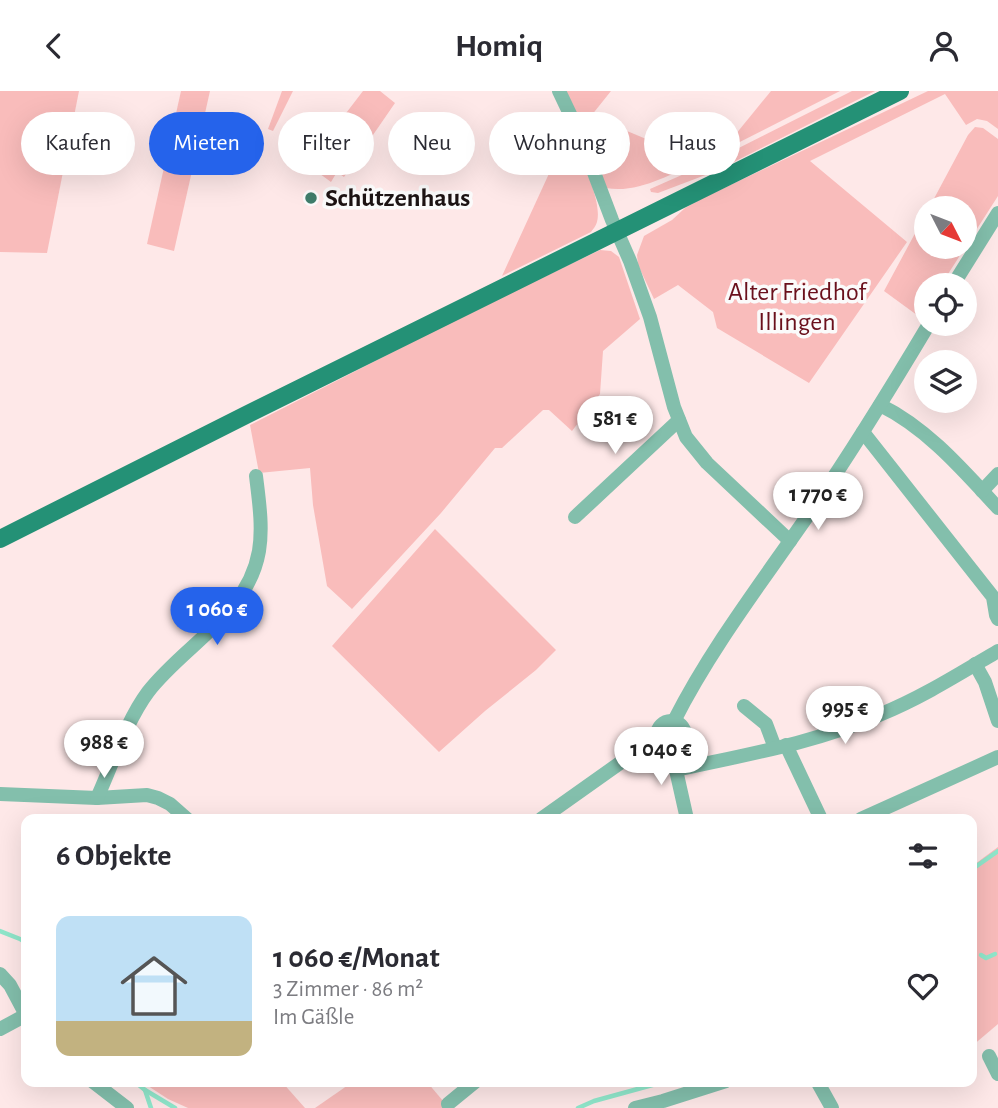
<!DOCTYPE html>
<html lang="de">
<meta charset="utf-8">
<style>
body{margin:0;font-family:"Alegreya Sans",sans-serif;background:#f2f2f3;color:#2b2b33;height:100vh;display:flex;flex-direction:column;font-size:26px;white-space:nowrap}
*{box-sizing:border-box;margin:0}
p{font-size:23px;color:#7c7c81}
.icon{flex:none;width:38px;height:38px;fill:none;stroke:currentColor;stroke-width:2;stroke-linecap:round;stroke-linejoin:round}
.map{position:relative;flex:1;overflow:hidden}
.sheet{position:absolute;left:21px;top:723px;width:956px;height:273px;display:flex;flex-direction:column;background:#fff;border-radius:14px;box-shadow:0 7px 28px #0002}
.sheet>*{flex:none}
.hud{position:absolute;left:21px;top:21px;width:957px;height:63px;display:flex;gap:14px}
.needle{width:46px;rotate:132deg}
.controls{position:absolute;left:914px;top:105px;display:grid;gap:14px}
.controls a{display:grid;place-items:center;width:63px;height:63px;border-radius:50%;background:#fff;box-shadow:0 7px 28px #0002;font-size:35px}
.price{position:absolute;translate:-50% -60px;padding:0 16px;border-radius:24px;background:#fff;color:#222;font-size:23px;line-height:46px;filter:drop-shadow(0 2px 4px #0008)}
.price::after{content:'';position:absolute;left:50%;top:42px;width:21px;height:16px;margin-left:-10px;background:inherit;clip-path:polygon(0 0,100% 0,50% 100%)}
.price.current{background:#2563eb;color:#fff}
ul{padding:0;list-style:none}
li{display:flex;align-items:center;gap:21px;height:175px;padding:0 35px}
li span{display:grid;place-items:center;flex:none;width:196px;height:140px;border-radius:14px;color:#555}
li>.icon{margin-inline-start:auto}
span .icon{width:84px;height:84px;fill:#fffc;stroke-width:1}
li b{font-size:30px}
h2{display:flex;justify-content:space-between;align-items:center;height:84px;padding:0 35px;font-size:30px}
.tag{padding:0 24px;border-radius:32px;background:#fff;box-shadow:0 7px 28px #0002;font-size:24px;line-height:63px}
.tag.current{background:#2563eb;color:#fff}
header{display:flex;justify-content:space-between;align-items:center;height:91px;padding:0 35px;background:#fff;font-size:32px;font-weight:700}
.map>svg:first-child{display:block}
.green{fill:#f9bcbb}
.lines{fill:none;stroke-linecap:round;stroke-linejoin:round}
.stream{stroke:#90e7cb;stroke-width:4.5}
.minor{stroke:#83bfac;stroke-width:14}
.major{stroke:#249176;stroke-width:18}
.poi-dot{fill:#3f7d6b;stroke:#fbfbfb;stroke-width:2.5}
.labels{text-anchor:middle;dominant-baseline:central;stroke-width:7;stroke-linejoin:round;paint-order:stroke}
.poi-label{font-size:26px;font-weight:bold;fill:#1d1414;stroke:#fbfbfb;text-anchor:start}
.park-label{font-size:26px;fill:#6a101c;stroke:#fbfbfb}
</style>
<header><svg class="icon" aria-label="back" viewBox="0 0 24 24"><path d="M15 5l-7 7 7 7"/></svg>Homiq<svg class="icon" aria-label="person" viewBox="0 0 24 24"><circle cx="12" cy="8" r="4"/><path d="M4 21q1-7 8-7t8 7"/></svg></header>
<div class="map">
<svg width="998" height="1017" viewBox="0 0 998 1017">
<rect width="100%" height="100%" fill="#fee8e8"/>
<g class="green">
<path d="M 0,0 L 79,0 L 47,162 L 0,161 Z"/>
<path d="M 181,0 L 210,0 L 174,160 L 147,153 Z"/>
<path d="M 282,0 L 293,0 L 273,40 L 268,38 Z"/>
<path d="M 363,0 L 380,0 L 395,12 L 344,86 L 337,81 L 331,91 L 316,80 L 325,65 L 317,60 Z"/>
<path d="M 564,0 L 611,0 L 591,25 L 699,70 C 671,83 638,103 606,97 Z"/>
<path d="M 771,0 L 840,0 L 722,60 Z"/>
<path d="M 852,0 L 875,0 L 716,80 L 658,102 L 651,101 L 650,98 L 709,72 Z"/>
<path d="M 928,0 L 998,0 L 998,38 L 987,30 L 977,28 L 966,34 L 945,3 L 810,70 L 907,151 L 809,292 L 717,237 L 713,221 L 678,194 L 654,208 L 638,174 L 637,164 L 644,145 L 672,129 L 685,117 L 703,107 Z"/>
<path d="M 975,36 L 983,37 L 998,48 L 998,105 L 941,194 L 926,194 L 926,220 L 921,227 L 884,200 L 926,122 L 926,156 L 964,156 L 964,117 L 929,117 L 968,44 Z"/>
<path d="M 569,39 C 578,61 603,109 597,131 C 596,135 593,138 591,141 L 502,185 Z"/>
<path d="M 600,159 L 611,160 L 619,166 L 640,228 L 603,260 L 600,303 L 572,340 L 549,319 L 543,319 L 502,357 L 495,357 L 441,422 L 352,518 L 327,495 L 313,414 L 310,377 L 259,382 L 250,334 L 477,218 Z"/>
<path d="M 435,438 L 556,559 L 536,579 L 485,620 L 439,661 L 332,555 Z"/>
<path d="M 998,756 L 998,933 L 972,955 L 971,776 Z"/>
<path d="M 354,990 L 427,991 L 449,1017 L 315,1017 Z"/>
<path d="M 142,991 L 282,991 L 305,1017 L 188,1017 L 168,1008 Z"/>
</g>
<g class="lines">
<g class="stream">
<path d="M 971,779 L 998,760"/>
<path d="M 0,840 L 20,848 L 26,852"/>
<path d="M 981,864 L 986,867 L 995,863"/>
<path d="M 134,990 L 145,999 L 175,1017"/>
<path d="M 145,999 L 151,1017"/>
<path d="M 578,1017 L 594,1010 L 656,993 L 661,990"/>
</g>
<g class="minor">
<path d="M 559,0 L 579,42 L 612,129 L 630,170 L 650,226 L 674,316 L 686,346 L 707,372 L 790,450"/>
<path d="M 953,194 L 998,122"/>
<path d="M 880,314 C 927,337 963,379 998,417"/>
<path d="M 863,341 L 993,506 L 996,524 L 998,528"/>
<path d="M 982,400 L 998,383"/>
<path d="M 575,426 L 679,329"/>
<path d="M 975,573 L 985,591 L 998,630"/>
<path d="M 744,615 L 766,633 L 775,657"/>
<circle cx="671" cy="644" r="14"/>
<path d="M 674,630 C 712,555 765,487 813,417 C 854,357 892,295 929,233"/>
<path d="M 786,654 L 821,728"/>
<path d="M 674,658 L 676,679 L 687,728"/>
<path d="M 676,679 C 744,664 815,652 879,624 C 921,607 959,583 998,560"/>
<path d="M 0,703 L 97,707 L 147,704 L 158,707 L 170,713 L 187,728"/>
<path d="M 97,707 C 112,674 127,629 148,601 C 184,554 248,524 259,460 C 263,436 259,410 256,385"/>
<path d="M 541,728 L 627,667 L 658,649"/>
<path d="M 861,728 L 998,666"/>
<path d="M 0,883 L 10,894 L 26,924"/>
<path d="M 0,938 L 26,924"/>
<path d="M 989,965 L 998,983"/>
<path d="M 92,990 L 127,1017"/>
<path d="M 817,990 L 832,1017"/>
<path d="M 448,1013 L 476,990"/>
<path d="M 635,1017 L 663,1010 L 726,990"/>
</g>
<path class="major" d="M 0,448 L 246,324 L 900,0"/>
</g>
<circle class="poi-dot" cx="311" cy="107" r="7"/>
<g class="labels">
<g class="poi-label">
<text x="325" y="107">Schützenhaus</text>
</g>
<g class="park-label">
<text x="797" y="201">Alter Friedhof<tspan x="797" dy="30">Illingen</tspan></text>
</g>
</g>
</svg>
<div class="controls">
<a><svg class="needle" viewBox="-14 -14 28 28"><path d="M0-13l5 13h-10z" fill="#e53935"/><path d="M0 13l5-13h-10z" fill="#7c7c81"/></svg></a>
<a><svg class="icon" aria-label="locate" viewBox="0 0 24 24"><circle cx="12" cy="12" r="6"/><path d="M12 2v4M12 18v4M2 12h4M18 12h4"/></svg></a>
<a><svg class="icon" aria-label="layers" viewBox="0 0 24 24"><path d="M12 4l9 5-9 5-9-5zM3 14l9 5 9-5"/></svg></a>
</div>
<b class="price" style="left:615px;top:365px">581 €</b>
<b class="price" style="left:818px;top:441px">1 770 €</b>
<b class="price current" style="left:217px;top:556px">1 060 €</b>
<b class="price" style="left:845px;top:655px">995 €</b>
<b class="price" style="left:104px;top:689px">988 €</b>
<b class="price" style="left:661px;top:696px">1 040 €</b>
<div class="hud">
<a class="tag">Kaufen</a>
<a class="tag current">Mieten</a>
<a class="tag">Filter</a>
<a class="tag">Neu</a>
<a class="tag">Wohnung</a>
<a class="tag">Haus</a>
</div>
<section class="sheet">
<h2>6 Objekte<svg class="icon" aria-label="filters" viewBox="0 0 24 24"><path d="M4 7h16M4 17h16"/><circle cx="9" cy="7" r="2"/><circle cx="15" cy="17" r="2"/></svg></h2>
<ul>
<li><span style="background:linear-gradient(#bfe0f5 75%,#c2b280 0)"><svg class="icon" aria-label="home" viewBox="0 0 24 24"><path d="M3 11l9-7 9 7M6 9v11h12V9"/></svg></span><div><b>1 060 €/Monat</b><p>3 Zimmer · 86 m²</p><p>Im Gäßle</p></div><svg class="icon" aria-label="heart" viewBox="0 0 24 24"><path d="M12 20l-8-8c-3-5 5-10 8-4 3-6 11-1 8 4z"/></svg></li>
</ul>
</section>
</div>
